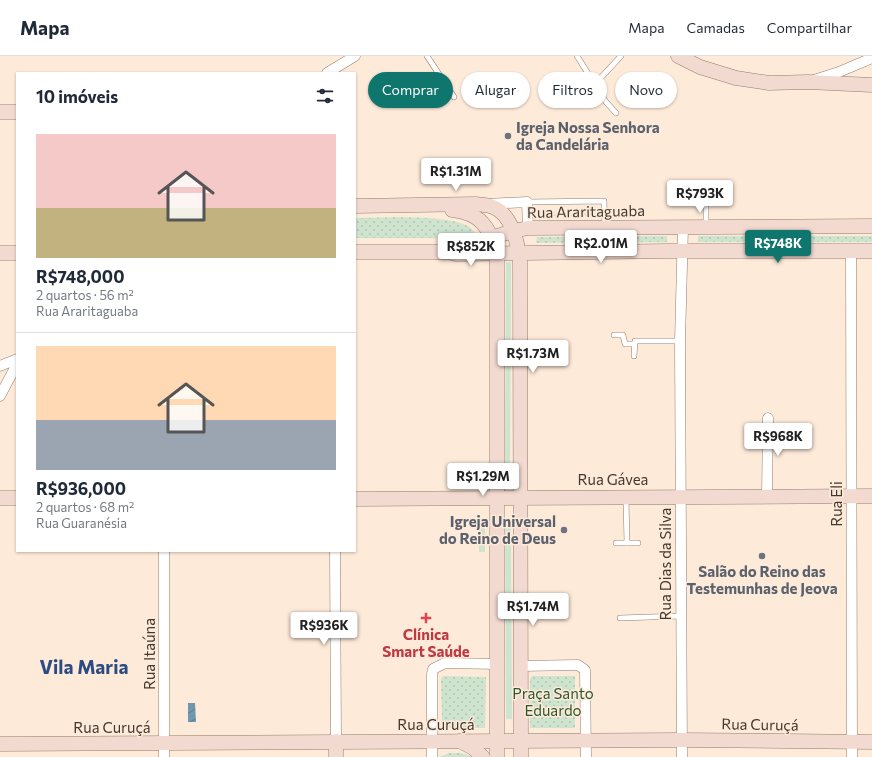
<!DOCTYPE html>
<html lang="pt">
<meta charset="utf-8">
<style>
body{margin:0;font-family:Commissioner,sans-serif;background:#f6f6f7;color:#1f2937;height:100vh;display:flex;flex-direction:column;font-size:15px;white-space:nowrap}
*{box-sizing:border-box;margin:0}
p{font-size:13px;color:#747a83}
.icon{flex:none;width:22px;height:22px;fill:none;stroke:currentColor;stroke-width:2;stroke-linecap:round;stroke-linejoin:round}
.map{position:relative;flex:1;overflow:hidden}
.panel{position:absolute;left:16px;top:16px;width:340px;height:480px;display:flex;flex-direction:column;background:#fff;border-radius:0px;box-shadow:0 1px 3px #0004}
.panel>*{flex:none}
.banner{position:absolute;left:368px;top:16px;width:380px;height:36px;display:flex;gap:8px}
.price{position:absolute;translate:-50% -34px;padding:0 9px;border-radius:4px;background:#fff;color:#222;font-size:13px;line-height:26px;filter:drop-shadow(0 1px 2px #0008)}
.price::after{content:'';position:absolute;left:50%;top:24px;width:12px;height:9px;margin-left:-6px;background:inherit;clip-path:polygon(0 0,100% 0,50% 100%)}
.price.active{background:#0f766e;color:#fff}
ul{padding:0;list-style:none}
li{display:grid;align-content:center;gap:8px;height:212px;padding:0 20px}
li+li{border-top:1px solid #e0e1e3}
li span{display:grid;place-items:center;height:124px;border-radius:0px;color:#555}
li>.icon{margin-inline-start:auto}
span .icon{width:72px;height:72px;fill:#fffc;stroke-width:1}
li b{font-size:17px}
h2{display:flex;justify-content:space-between;align-items:center;height:48px;padding:0 20px;font-size:17px}
.chip{padding:0 14px;border-radius:18px;background:#fff;box-shadow:0 1px 3px #0004;font-size:14px;line-height:36px}
.chip.active{background:#0f766e;color:#fff}
header{display:flex;align-items:center;gap:24px;box-sizing:border-box;height:56px;padding:0 20px;background:#fff;border-bottom:1px solid #e0e1e3}
header strong{font-size:19px}
nav{display:flex;gap:22px;margin-inline-start:auto;font-size:14px}
.map>svg:first-child{display:block}
.green{fill:#cfe4cf}
.park{fill:url(#park-dots)}
.water{fill:url(#water-waves)}
.lines{fill:none;stroke-linecap:round;stroke-linejoin:round}
.lane-casing{stroke:#937d6a;stroke-width:6}
.street-casing{stroke:#937d6a;stroke-width:11}
.secondary-casing{stroke:#937d6a;stroke-width:15}
.lane{stroke:#fff;stroke-width:5}
.street{stroke:#fff;stroke-width:10}
.secondary{stroke:#f3dad1;stroke-width:14}
.worship-dot{fill:#6b7280;stroke:#feead9;stroke-width:1.5}
.health-dot{fill:#e0444e;stroke:#feead9;stroke-width:1.5}
.labels{text-anchor:middle;dominant-baseline:central;stroke-width:3;stroke-linejoin:round;paint-order:stroke}
.worship-label{font-size:15px;font-weight:bold;fill:#5b616d;stroke:#feead9;text-anchor:start}
.street-label{font-size:15px;fill:#423830;stroke:#feead9}
.health-label{font-size:15px;font-weight:bold;fill:#be3a42;stroke:#feead9}
.park-label{font-size:15px;fill:#2a572c;stroke:#feead9}
.district-label{font-size:19px;font-weight:bold;fill:#2d4b83;stroke:#feead9}
</style>
<header>
<strong>Mapa</strong>
<nav><a>Mapa</a><a>Camadas</a><a>Compartilhar</a></nav>
</header>
<div class="map">
<svg width="872" height="701" viewBox="0 0 872 701">
<defs>
<pattern id="park-dots" width="8" height="8" patternUnits="userSpaceOnUse"><rect width="8" height="8" fill="#cfe4cf"/><path d="M2 2h.1M6 6h.1" fill="none" stroke="#b3c4b2" stroke-width="1.8" stroke-linecap="round"/></pattern>
<pattern id="water-waves" width="16" height="10" patternUnits="userSpaceOnUse"><rect width="16" height="10" fill="#6f98ae"/><path d="M0 5q4-4 8 0t8 0" fill="none" stroke="#5d7d8e"/></pattern>
</defs>
<rect width="100%" height="100%" fill="#feead9"/>
<g class="green">
<path d="M 506,206 L 511,206 L 510,418 L 505,418 Z"/>
<rect x="479" y="467" width="6" height="29"/>
<path d="M 505,468 L 511,468 L 512,663 L 506,663 Z"/>
</g>
<g class="park">
<path d="M 593,157 L 593,159 L 536,161 L 536,159 Z"/>
<path d="M 355,162 C 376,162 465,156 474,176 L 470,182 L 355,182 Z"/>
<path d="M 667,180 L 667,186 L 536,187 L 537,181 Z"/>
<rect x="698" y="180" width="174" height="6"/>
<path d="M 443,620 L 486,621 L 485,672 L 442,672 L 441,622 Z"/>
<path d="M 532,620 L 575,620 L 575,672 L 530,672 L 530,623 Z"/>
<path d="M 449,697 L 461,697 L 473,701 L 439,701 Z"/>
</g>
<path class="water" d="M 188,647 L 195,647 L 196,666 L 188,666 Z"/>
<g class="lines">
<g class="lane-casing">
<g id="lane">
<path d="M 427,0 L 454,41"/>
<path d="M 577,0 L 606,46 L 616,57"/>
<path d="M 595,28 L 621,0"/>
<path d="M 706,138 L 706,169"/>
<path d="M 527,146 L 604,145 L 605,171"/>
<path d="M 614,279 L 623,279 L 625,288 L 634,288"/>
<path d="M 634,300 L 635,285 L 680,285"/>
<path d="M 626,443 L 627,487"/>
<path d="M 616,487 L 638,487"/>
<path d="M 620,562 L 681,560"/>
</g>
</g>
<g class="street-casing">
<g id="street">
<path d="M 327,17 L 355,0"/>
<path d="M 814,24 L 839,16 L 872,2"/>
<path d="M 487,148 L 527,146 L 528,172"/>
<path d="M 851,195 L 852,701"/>
<path d="M 0,310 L 17,303"/>
<path d="M 0,340 L 17,308"/>
<path d="M 767,440 L 768,362"/>
<path d="M 335,495 L 336,685"/>
<path d="M 520,610 L 578,609 L 585,614 L 586,701"/>
<path d="M 164,701 L 164,495"/>
<path d="M 432,701 L 432,618 L 433,613 L 445,607 L 497,608"/>
<path d="M 682,701 L 680,285 L 683,171"/>
</g>
</g>
<g class="secondary-casing">
<g id="secondary">
<path d="M 678,0 L 700,11 L 736,22 L 769,27 L 808,26 L 872,29"/>
<path d="M 0,56 L 17,56"/>
<path d="M 355,150 L 477,148 C 482,149 488,149 493,151 C 513,159 518,188 520,206 L 521,701"/>
<path d="M 452,154 C 481,157 489,171 497,197 L 497,701"/>
<path d="M 455,194 L 513,175 L 528,172 L 872,170"/>
<path d="M 355,196 L 449,196 L 456,198 L 666,195 L 872,195"/>
<path d="M 0,197 L 17,197"/>
<path d="M 0,442 L 17,442"/>
<path d="M 355,443 L 872,440"/>
<path d="M 336,685 L 336,701"/>
<path d="M 460,685 L 473,692 L 483,701"/>
<path d="M 0,688 L 682,684 L 872,686"/>
</g>
</g>
<use href="#lane" class="lane"/>
<use href="#street" class="street"/>
<use href="#secondary" class="secondary"/>
</g>
<g class="worship-dot">
<circle cx="508" cy="80" r="4"/>
<circle cx="564" cy="474" r="4"/>
<circle cx="762" cy="500" r="4"/>
</g>
<path class="health-dot" d="M424 556h4v4h4v4h-4v4h-4v-4h-4v-4h4z"/>
<g class="labels">
<g class="worship-label">
<text x="516" y="71">Igreja Nossa Senhora<tspan x="516" dy="17">da Candelária</tspan></text>
<text x="556" y="465" text-anchor="end">Igreja Universal<tspan x="556" dy="17">do Reino de Deus</tspan></text>
<text x="762" y="515" text-anchor="middle">Salão do Reino das<tspan x="762" dy="17">Testemunhas de Jeova</tspan></text>
</g>
<g class="street-label">
<text transform="translate(586 155) rotate(-1)">Rua Araritaguaba</text>
<text x="613" y="423">Rua Gávea</text>
<text transform="translate(836 448) rotate(-90)">Rua Eli</text>
<text transform="translate(665 508) rotate(-90)">Rua Dias da Silva</text>
<text transform="translate(149 598) rotate(-90)">Rua Itaúna</text>
<text x="436" y="668">Rua Curuçá</text>
<text transform="translate(760 668) rotate(1)">Rua Curuçá</text>
<text x="112" y="671">Rua Curuçá</text>
</g>
<g class="health-label">
<text x="426" y="578">Clínica<tspan x="426" dy="17">Smart Saúde</tspan></text>
</g>
<g class="park-label">
<text x="553" y="637">Praça Santo<tspan x="553" dy="17">Eduardo</tspan></text>
</g>
<g class="district-label">
<text x="84" y="610">Vila Maria</text>
</g>
</g>
</svg>
<b class="price" style="left:456px;top:136px">R$1.31M</b>
<b class="price" style="left:700px;top:158px">R$793K</b>
<b class="price" style="left:601px;top:208px">R$2.01M</b>
<b class="price active" style="left:778px;top:208px">R$748K</b>
<b class="price" style="left:471px;top:211px">R$852K</b>
<b class="price" style="left:533px;top:318px">R$1.73M</b>
<b class="price" style="left:778px;top:401px">R$968K</b>
<b class="price" style="left:483px;top:441px">R$1.29M</b>
<b class="price" style="left:533px;top:571px">R$1.74M</b>
<b class="price" style="left:324px;top:590px">R$936K</b>
<div class="banner">
<a class="chip active">Comprar</a>
<a class="chip">Alugar</a>
<a class="chip">Filtros</a>
<a class="chip">Novo</a>
</div>
<section class="panel">
<h2>10 imóveis<svg class="icon" aria-label="filters" viewBox="0 0 24 24"><path d="M4 7h16M4 17h16"/><circle cx="9" cy="7" r="2"/><circle cx="15" cy="17" r="2"/></svg></h2>
<ul>
<li><span style="background:linear-gradient(#f6c9c9 60%,#c2b280 0)"><svg class="icon" aria-label="home" viewBox="0 0 24 24"><path d="M3 11l9-7 9 7M6 9v11h12V9"/></svg></span><div><b>R$748,000</b><p>2 quartos · 56 m²</p><p>Rua Araritaguaba</p></div></li>
<li><span style="background:linear-gradient(#ffd9b3 60%,#9aa5b1 0)"><svg class="icon" aria-label="home" viewBox="0 0 24 24"><path d="M3 11l9-7 9 7M6 9v11h12V9"/></svg></span><div><b>R$936,000</b><p>2 quartos · 68 m²</p><p>Rua Guaranésia</p></div></li>
</ul>
</section>
</div>
